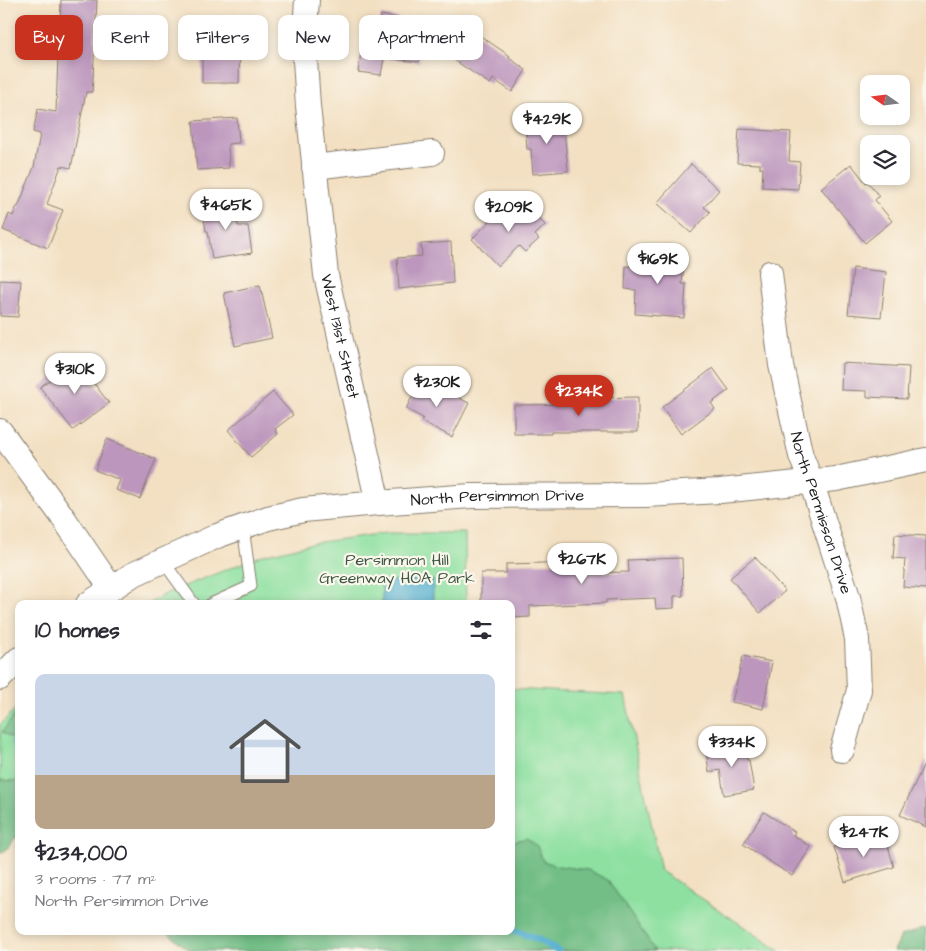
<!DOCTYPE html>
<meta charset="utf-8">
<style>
body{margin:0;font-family:"Architects Daughter",sans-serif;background:#f7f7f7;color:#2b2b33;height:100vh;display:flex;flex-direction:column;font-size:19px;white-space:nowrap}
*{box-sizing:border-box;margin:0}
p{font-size:16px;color:#7c7c81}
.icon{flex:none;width:28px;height:28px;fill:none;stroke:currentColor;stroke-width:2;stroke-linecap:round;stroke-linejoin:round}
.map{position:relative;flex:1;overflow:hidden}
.side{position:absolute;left:15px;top:600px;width:500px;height:335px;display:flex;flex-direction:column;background:#fff;border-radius:10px;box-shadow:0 2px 8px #0003}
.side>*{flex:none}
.hud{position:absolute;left:15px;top:15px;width:500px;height:45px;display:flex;gap:10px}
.needle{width:32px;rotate:284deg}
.tools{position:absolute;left:860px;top:75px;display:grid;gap:10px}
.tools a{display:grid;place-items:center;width:50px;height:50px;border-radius:10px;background:#fff;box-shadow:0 2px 8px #0003;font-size:25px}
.price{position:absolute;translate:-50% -42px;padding:0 11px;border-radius:18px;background:#fff;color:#222;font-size:16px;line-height:32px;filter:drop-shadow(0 1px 2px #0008)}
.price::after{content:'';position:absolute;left:50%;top:30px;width:15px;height:11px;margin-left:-8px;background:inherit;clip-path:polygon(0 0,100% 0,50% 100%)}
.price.active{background:#c8321e;color:#fff}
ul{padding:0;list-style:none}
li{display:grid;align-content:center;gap:10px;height:265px;padding:0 20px}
li span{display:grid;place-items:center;height:155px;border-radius:10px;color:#555}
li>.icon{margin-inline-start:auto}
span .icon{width:90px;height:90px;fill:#fffc;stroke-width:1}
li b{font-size:21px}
h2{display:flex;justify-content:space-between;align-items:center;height:60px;padding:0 20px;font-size:21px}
.tag{padding:0 18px;border-radius:10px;background:#fff;box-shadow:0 2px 8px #0003;font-size:18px;line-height:45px}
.tag.active{background:#c8321e;color:#fff}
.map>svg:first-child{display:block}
.green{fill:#8de0a0;stroke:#547e5e}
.forest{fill:#72be86;stroke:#476d51}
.water{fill:#52afd0;stroke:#376676}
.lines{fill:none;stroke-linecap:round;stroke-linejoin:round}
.stream{stroke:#52afd0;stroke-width:7}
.building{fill:#bc96bd}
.service-casing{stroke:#887e6f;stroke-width:13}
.minor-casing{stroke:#887e6f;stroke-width:26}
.service{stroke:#fff;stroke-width:11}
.minor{stroke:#fff;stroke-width:24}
.labels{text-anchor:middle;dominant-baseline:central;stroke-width:4.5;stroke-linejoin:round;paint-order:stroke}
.street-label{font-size:16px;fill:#1c1c1c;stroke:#fbf7ec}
.park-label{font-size:16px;fill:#3e5744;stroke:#fbf7ec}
</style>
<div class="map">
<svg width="926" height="951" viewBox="0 0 926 951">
<rect width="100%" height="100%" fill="#fbf7ec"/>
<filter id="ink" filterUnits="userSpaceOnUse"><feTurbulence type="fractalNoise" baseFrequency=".02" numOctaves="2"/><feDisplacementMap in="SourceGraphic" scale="10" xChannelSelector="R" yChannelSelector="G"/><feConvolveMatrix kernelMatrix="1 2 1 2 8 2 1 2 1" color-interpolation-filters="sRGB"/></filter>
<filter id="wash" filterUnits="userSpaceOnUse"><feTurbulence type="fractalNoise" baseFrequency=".0096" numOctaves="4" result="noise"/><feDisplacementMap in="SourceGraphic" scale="20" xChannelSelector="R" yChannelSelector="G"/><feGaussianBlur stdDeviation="1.12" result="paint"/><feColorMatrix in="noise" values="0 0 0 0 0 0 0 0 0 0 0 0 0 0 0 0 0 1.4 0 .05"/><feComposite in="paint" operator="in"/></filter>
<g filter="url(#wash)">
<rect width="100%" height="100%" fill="#f3e0c2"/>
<g class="green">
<path d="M 386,533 L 465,533 L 466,604 L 148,604 L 167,593 L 263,555 L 313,543 Z"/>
<path d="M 511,689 L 625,695 L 661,871 L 780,951 L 478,951 L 511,931 Z"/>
<path d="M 19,705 L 19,838 L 0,833 L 0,725 Z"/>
</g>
<g class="forest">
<path d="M 19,709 L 19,737 L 12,738 L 2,732 Z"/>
<path d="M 0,780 L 16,781 L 19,784 L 19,833 L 6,850 L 0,853 Z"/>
<path d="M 527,838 L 537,846 L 543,861 L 558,866 L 588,870 L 608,880 L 655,951 L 192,951 C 181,946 175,937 165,931 L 511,931 L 511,842 Z"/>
<path d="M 926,928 L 926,951 L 894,951 L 901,936 Z"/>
</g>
<path class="water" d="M 433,580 L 433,604 L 382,604 L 382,581 Z"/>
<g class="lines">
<g class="stream">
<path d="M 15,742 L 19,743"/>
<path d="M 511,929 L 537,939 L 558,951"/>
</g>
</g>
<g id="blocks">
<g class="building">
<path d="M 61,0 L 97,0 L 93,78 L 92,92 L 86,92 L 71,168 L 61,166 L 47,204 L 63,210 L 48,248 L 3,230 L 9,214 L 13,216 L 16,207 L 18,207 L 34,167 L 40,134 L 33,132 L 38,109 L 56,112 L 58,56 L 41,55 L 42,31 L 60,31 Z"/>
<path d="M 381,15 L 399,18 L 398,23 L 424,26 L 419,62 L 384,58 L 381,75 L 358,72 L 366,19 L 380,21 Z"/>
<path d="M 202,30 L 240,30 L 239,83 L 202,83 Z"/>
<path d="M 473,31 L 510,56 L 509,58 L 526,70 L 512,92 L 493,79 L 490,84 L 454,60 Z"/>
<path d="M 563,117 L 568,171 L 533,174 L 531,149 L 527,149 L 525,120 Z"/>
<path d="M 237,118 L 239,143 L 228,144 L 229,168 L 197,170 L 193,121 Z"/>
<path d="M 739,129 L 791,132 L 789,161 L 800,162 L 798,189 L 762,187 L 763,168 L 760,168 L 760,164 L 737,163 Z"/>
<path d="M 691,164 L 719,190 L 704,207 L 710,212 L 691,233 L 657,203 Z"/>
<path d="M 851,164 L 866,183 L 868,182 L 879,196 L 875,200 L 892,221 L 865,243 L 821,188 Z"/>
<path d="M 522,201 L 545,225 L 535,235 L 539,239 L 525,252 L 519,246 L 498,266 L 472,239 L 495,216 L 498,219 L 511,205 L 514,209 Z"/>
<path d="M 235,202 L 238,226 L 248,226 L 252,253 L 212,259 L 208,231 L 206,231 L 202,206 Z"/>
<path d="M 451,242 L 453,283 L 399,289 L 397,258 L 422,256 L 421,244 Z"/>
<path d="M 639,253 L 685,256 L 682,284 L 686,284 L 684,318 L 635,314 L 636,290 L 625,289 L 626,266 L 638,267 Z"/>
<path d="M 853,268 L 886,272 L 881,317 L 848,314 Z"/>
<path d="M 0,280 L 21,281 L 18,317 L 0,316 Z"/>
<path d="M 260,285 L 272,338 L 235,346 L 224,293 Z"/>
<path d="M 76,360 L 109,403 L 73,430 L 40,387 Z"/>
<path d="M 842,363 L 909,367 L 907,399 L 867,397 L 867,391 L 841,390 Z"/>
<path d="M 713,368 L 729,390 L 711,403 L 715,409 L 681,434 L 662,407 Z"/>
<path d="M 421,379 L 469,403 L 452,437 L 421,421 L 423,418 L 406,409 Z"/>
<path d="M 273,392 L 293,415 L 275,429 L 278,434 L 251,457 L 228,430 Z"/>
<path d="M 638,397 L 638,432 L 551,432 L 551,434 L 514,434 L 514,405 L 589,404 L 589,398 Z"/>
<path d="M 107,439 L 156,459 L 140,499 L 116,490 L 120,480 L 95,470 Z"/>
<path d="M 895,534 L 926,536 L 926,589 L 903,587 L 905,559 L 893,558 Z"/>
<path d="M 755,557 L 785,591 L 760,613 L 730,578 Z"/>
<path d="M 682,558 L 683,596 L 674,596 L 674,608 L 656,609 L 655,598 L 606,600 L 606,603 L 530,606 L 530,617 L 511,618 L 511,604 L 481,604 L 481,573 L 506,573 L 506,564 L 581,562 L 581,568 L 583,568 L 583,573 L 629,572 L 628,560 Z"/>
<path d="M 743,656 L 772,662 L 763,709 L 732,702 Z"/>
<path d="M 744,744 L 747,760 L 749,760 L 754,790 L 724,795 L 720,770 L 709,772 L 706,750 Z"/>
<path d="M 926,760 L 926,827 L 900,815 Z"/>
<path d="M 764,812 L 795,832 L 793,835 L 811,847 L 792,876 L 743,844 Z"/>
<path d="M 885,835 L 894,867 L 845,882 L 834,847 L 853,841 L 854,845 Z"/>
</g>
</g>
</g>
<g filter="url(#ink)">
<use href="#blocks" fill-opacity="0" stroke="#887e6f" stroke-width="1"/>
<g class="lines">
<g class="service-casing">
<g id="service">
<path d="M 163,561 L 194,604"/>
<path d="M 211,604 L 251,586 L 243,527"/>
</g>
</g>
<g class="minor-casing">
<g id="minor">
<path id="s1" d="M 307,0 L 304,44 L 308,106 L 326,275 L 378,503"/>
<path d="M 314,167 L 432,153"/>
<path id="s2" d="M 770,273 L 781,365 L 801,456 L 811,481 L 848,597 L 857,639 L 859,690 L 842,750"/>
<path d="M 0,431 L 60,513 L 111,588"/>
<path id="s3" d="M 88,604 L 132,575 L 217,536 L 268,518 L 303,510 L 378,503 L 471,496 L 646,495 L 720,491 L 836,479 L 926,460"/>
<path d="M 0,678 L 19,659"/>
</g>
</g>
<use href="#service" class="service"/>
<use href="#minor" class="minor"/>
</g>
</g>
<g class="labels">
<g class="street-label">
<text stroke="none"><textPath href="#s1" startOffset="339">West 131st Street</textPath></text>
<text stroke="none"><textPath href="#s3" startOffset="431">North Persimmon Drive</textPath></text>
<text stroke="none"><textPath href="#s2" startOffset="246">North Permisson Drive</textPath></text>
</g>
<g class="park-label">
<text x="397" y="560">Persimmon Hill<tspan x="397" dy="18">Greenway HOA Park</tspan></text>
</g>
</g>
</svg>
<div class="tools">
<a><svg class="needle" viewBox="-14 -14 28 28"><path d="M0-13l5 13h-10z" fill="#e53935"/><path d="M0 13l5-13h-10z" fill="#7c7c81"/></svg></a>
<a><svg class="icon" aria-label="layers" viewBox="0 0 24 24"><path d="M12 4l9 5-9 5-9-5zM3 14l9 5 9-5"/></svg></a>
</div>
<b class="price" style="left:547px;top:145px">$429K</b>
<b class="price" style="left:226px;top:231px">$465K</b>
<b class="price" style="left:509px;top:233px">$209K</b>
<b class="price" style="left:658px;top:285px">$169K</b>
<b class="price" style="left:75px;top:395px">$310K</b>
<b class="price" style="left:437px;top:408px">$230K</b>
<b class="price active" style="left:579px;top:417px">$234K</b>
<b class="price" style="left:582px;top:585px">$267K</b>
<b class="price" style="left:732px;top:768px">$334K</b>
<b class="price" style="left:864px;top:858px">$247K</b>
<div class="hud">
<a class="tag active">Buy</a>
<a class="tag">Rent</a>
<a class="tag">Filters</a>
<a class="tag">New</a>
<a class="tag">Apartment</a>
</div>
<section class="side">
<h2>10 homes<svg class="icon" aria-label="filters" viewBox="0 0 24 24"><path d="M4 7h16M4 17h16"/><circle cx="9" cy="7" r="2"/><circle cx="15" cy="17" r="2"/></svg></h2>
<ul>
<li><span style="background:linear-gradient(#c9d6e8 65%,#b9a48a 0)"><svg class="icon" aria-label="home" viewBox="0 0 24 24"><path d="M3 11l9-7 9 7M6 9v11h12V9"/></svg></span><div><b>$234,000</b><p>3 rooms · 77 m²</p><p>North Persimmon Drive</p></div></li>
</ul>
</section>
</div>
